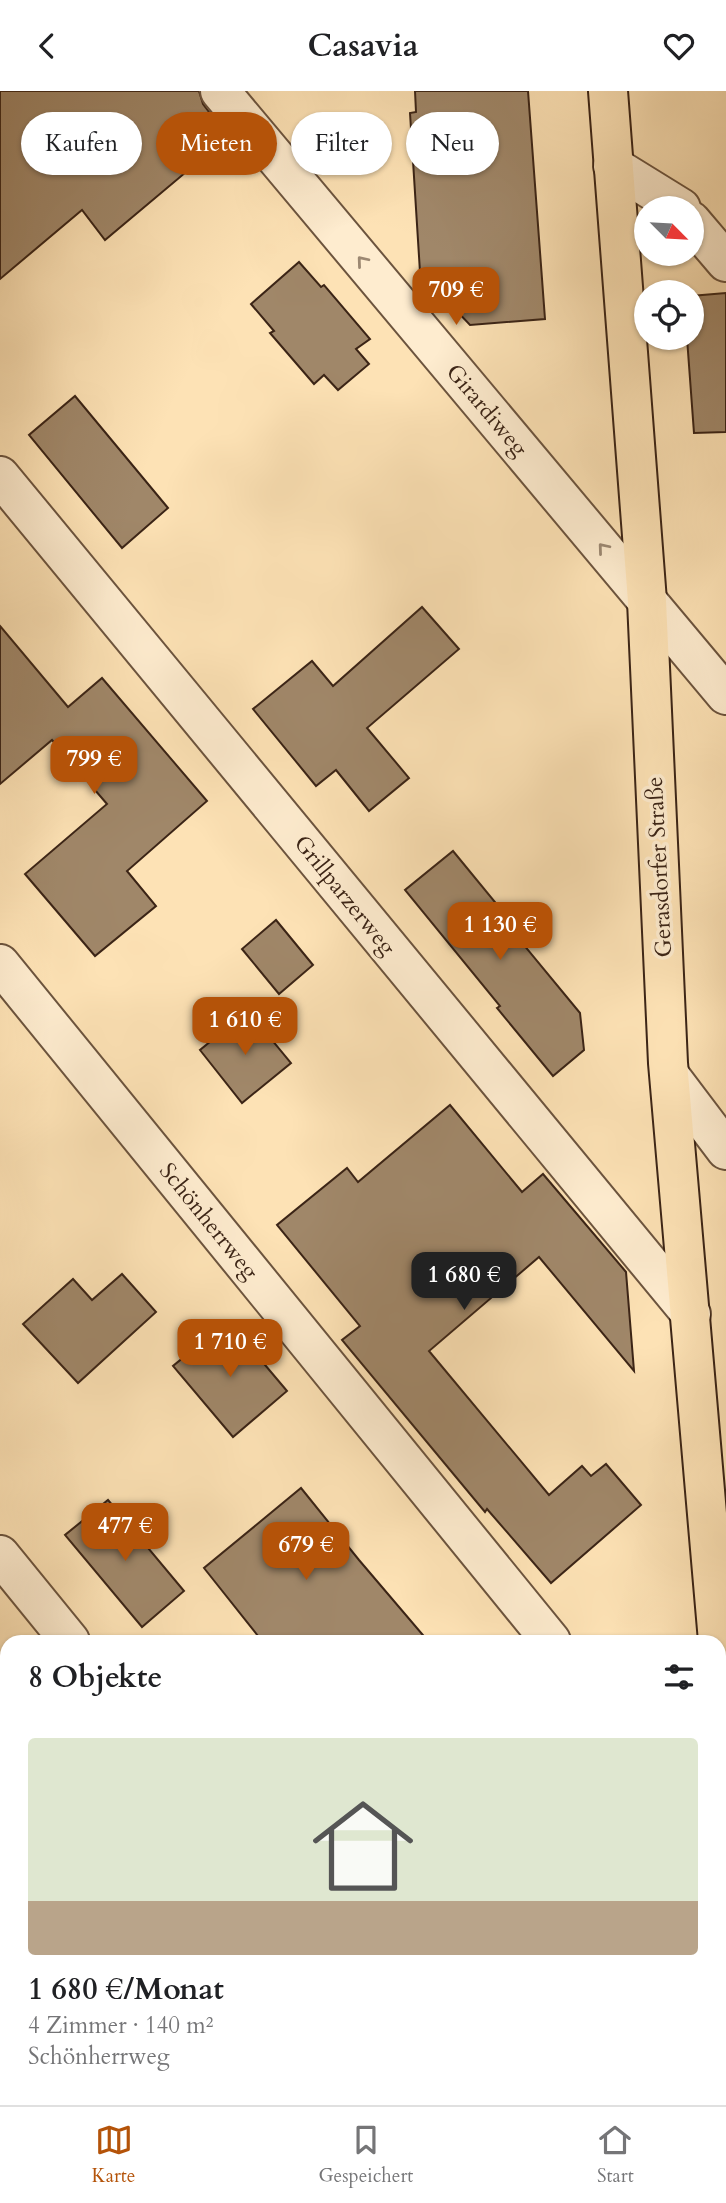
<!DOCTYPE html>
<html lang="de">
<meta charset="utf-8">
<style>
body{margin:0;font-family:Cardo,serif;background:#f2f2f2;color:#202124;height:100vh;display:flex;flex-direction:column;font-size:26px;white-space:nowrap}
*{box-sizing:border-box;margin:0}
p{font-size:23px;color:#757577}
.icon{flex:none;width:38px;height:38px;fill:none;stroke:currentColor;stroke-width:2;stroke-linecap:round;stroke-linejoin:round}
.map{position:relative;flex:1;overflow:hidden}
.details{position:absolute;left:0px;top:1544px;width:726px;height:471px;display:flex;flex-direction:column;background:#fff;border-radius:21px 21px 0 0;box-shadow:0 2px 5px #0004}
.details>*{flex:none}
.guide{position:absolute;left:21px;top:21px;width:684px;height:63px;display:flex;gap:14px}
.needle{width:46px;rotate:114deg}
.fabs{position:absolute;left:634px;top:105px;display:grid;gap:14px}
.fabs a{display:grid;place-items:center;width:70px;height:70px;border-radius:50%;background:#fff;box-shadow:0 2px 5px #0004;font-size:35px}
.price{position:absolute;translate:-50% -60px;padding:0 16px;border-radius:14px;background:#b45309;color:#fff;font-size:23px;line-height:46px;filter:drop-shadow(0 2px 4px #0008)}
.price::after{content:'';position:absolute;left:50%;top:42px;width:21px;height:16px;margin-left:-10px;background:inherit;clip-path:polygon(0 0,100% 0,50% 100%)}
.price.selected{background:#222;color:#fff}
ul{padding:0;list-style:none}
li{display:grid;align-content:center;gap:14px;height:371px;padding:0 28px}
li+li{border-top:2px solid #e0e0e0}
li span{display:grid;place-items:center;height:217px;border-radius:7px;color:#555}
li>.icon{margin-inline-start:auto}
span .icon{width:126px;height:126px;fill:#fffc;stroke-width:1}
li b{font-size:30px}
h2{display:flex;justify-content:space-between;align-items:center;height:84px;padding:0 28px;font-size:30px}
.pill{padding:0 24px;border-radius:32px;background:#fff;box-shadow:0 2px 5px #0004;font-size:24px;line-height:63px}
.pill.selected{background:#b45309;color:#fff}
header{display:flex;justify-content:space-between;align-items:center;height:91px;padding:0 28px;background:#fff;font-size:32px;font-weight:600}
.tabs{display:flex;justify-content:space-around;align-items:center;height:98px;border-top:2px solid #e0e0e0;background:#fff;font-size:19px;color:#757577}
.tabs a{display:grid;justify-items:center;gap:4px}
.tabs .selected{color:#b45309}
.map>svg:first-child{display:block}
.building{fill:#a08769;stroke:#3b2416;stroke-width:2}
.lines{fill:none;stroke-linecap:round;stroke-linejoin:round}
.minor-casing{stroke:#6c543e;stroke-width:42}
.major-casing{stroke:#3b2416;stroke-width:42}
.minor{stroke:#feeccf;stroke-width:38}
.major{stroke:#fde2b5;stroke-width:38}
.oneway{stroke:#9c8872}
.labels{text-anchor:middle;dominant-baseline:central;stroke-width:7;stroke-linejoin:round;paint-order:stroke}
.street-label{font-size:23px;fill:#3b2416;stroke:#feeccf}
</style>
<header><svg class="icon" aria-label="back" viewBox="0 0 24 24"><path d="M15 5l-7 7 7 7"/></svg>Casavia<svg class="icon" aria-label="heart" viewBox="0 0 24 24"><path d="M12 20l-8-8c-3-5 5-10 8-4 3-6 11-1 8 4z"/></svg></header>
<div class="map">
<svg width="726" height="2014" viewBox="0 0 726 2014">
<rect width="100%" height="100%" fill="#fde2b5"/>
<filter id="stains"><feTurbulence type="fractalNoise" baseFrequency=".00286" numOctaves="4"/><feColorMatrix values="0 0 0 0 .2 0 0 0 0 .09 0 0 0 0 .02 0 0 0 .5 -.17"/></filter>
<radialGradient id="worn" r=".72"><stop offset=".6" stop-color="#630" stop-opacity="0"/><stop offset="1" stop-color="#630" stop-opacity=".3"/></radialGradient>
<g class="building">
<path d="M 0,0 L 199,0 L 203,13 L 212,25 L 180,51 L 198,71 L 105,149 L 82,119 L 0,188 Z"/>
<path d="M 415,0 L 528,0 L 545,228 L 470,234 L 420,181 L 410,22 L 416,21 Z"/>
<path d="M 299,171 L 321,196 L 324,194 L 370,248 L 356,258 L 369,273 L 338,299 L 324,284 L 314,293 L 270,242 L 274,240 L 251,213 Z"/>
<path d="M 726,202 L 726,341 L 694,342 L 687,247 L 691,247 L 691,205 Z"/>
<path d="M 75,305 L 168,417 L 122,457 L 29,344 Z"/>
<path d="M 422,516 L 459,558 L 367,637 L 409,687 L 369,720 L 336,679 L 316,695 L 253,618 L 312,570 L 333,595 Z"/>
<path d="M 0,535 L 68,616 L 102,587 L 207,710 L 127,780 L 156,815 L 95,865 L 25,783 L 107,713 L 52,649 L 0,693 Z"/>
<path d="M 453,760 L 504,822 L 500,825 L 580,922 L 584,959 L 553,985 L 497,917 L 500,915 L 405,799 Z"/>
<path d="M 276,829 L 313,874 L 279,903 L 242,858 Z"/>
<path d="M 248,920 L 291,972 L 242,1012 L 200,959 Z"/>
<path d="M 450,1014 L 522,1101 L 543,1083 L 626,1181 L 634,1280 L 539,1166 L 429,1260 L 549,1404 L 582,1375 L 591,1385 L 606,1373 L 641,1414 L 551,1492 L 487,1418 L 485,1421 L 342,1249 L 360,1235 L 277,1134 L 347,1077 L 358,1091 Z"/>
<path d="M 122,1183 L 156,1221 L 78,1292 L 23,1233 L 73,1188 L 92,1209 Z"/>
<path d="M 228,1230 L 287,1300 L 233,1346 L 173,1275 Z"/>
<path d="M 301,1397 L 359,1469 L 428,1550 L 262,1550 L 204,1477 Z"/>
<path d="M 108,1409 L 184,1500 L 142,1536 L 65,1444 Z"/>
</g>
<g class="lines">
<g class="minor-casing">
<g id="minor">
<path d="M 220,0 L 726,604"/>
<path d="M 613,75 L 681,117"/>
<path d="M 691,130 L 726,171"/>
<path d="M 0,385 L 691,1223"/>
<path d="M 0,873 L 551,1550"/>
<path d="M 670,985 L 726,1059"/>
<path d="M 0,1464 L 70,1550"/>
<path d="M 719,1758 L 726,1766"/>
<path d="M 436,2007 L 441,2014"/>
</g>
</g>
<g class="major-casing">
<g id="major">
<path d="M 608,0 L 647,510 L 668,972 L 718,1550"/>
<path d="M 719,1579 L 726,1712"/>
</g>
</g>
<use href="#minor" class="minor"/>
<use href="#major" class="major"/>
</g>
<defs><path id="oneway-chevron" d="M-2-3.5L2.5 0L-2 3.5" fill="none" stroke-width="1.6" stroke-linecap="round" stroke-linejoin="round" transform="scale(1.75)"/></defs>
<g class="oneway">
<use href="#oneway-chevron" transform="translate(362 170) rotate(-130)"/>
<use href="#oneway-chevron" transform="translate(603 457) rotate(-130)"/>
</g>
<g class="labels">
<g class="street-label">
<text transform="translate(487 319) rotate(50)">Girardiweg</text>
<text transform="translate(659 776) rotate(-93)">Gerasdorfer Straße</text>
<text transform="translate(345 804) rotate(51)">Grillparzerweg</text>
<text transform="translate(209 1130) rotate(51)">Schönherrweg</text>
</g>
</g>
<rect width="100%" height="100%" filter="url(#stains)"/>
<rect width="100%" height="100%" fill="url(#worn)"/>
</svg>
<div class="fabs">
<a><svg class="needle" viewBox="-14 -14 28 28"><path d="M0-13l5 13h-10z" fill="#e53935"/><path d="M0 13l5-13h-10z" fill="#757577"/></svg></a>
<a><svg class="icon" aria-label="locate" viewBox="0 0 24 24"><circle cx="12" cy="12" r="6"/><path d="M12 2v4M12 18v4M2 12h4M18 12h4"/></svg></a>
</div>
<b class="price" style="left:456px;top:236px">709 €</b>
<b class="price" style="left:94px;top:705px">799 €</b>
<b class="price" style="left:500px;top:871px">1 130 €</b>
<b class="price" style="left:245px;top:966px">1 610 €</b>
<b class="price selected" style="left:464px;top:1221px">1 680 €</b>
<b class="price" style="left:230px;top:1288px">1 710 €</b>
<b class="price" style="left:125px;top:1472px">477 €</b>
<b class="price" style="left:306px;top:1491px">679 €</b>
<div class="guide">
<a class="pill">Kaufen</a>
<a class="pill selected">Mieten</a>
<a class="pill">Filter</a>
<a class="pill">Neu</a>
</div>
<section class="details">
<h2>8 Objekte<svg class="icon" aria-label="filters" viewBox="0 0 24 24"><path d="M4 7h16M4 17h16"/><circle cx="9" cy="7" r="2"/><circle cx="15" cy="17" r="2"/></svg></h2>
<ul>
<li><span style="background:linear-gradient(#dfe7d0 75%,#b9a48a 0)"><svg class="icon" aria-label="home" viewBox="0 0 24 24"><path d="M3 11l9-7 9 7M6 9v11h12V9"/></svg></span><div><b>1 680 €/Monat</b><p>4 Zimmer · 140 m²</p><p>Schönherrweg</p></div></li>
</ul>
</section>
</div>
<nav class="tabs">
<a class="selected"><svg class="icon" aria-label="map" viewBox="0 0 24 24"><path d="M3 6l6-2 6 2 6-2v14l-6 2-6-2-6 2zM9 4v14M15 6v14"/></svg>Karte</a>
<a><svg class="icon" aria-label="saved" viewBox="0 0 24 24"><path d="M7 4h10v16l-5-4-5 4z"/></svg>Gespeichert</a>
<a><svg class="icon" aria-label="home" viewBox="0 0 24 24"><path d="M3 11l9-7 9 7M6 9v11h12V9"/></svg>Start</a>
</nav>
